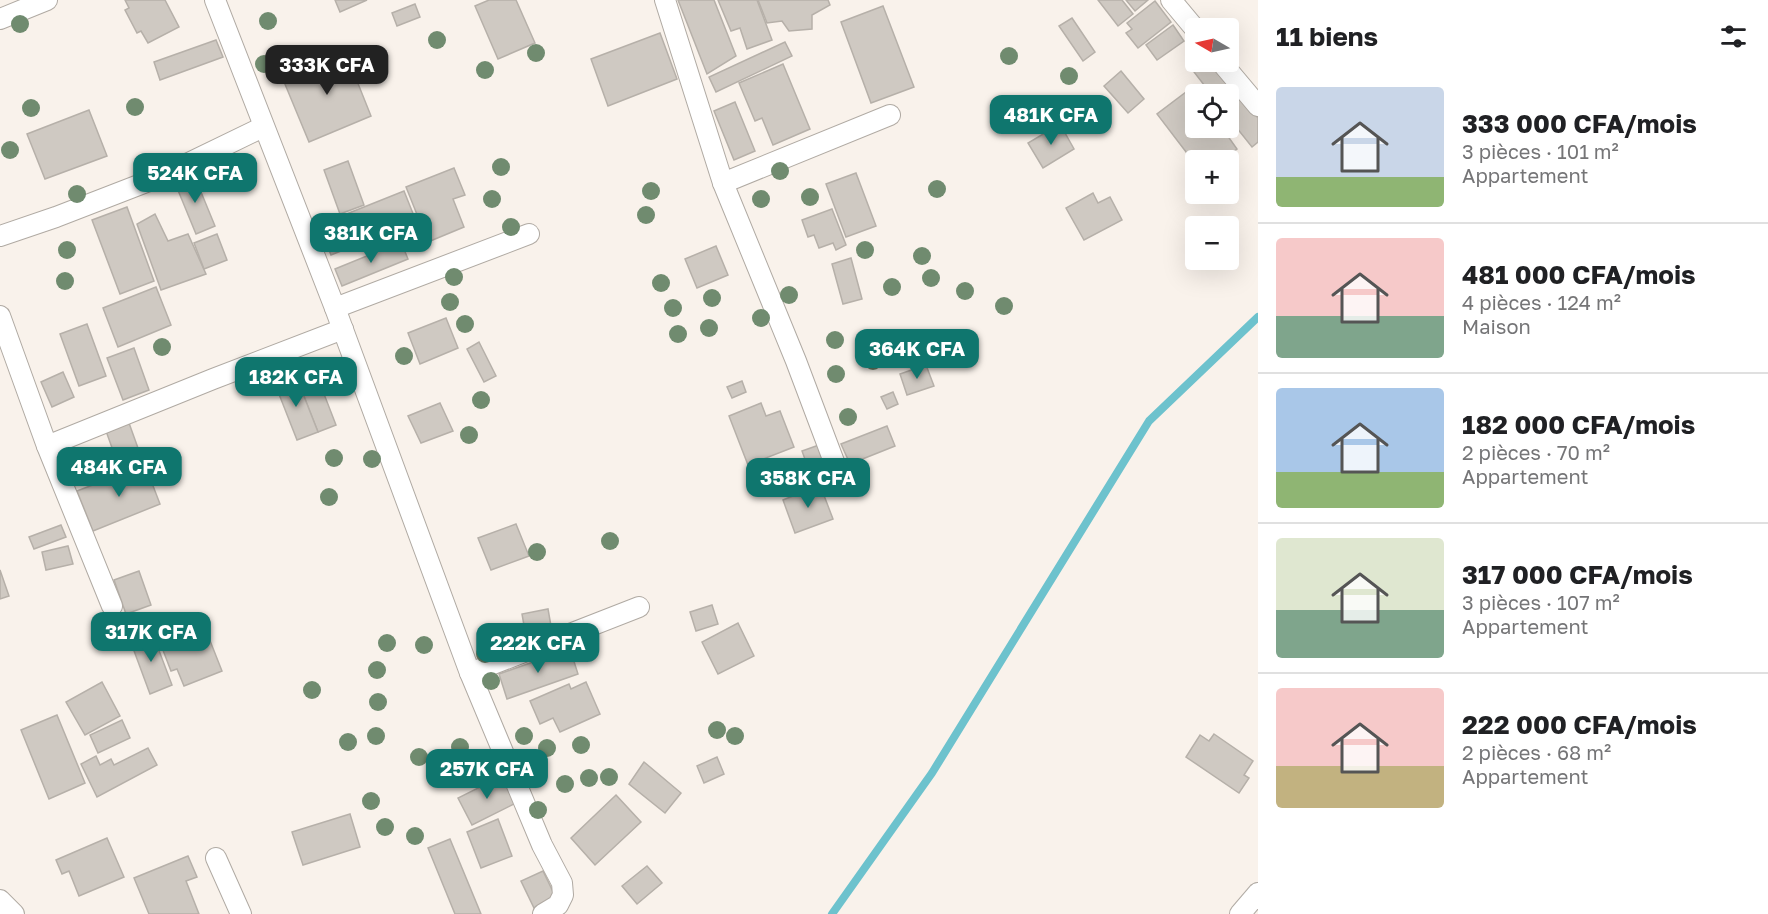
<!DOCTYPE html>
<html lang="fr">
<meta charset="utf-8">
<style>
body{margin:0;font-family:"Golos Text",sans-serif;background:#f6f6f6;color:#202124;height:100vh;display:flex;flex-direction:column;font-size:22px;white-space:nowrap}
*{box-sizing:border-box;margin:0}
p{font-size:20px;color:#757577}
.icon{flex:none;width:33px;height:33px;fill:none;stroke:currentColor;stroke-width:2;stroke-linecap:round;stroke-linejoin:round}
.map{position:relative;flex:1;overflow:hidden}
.details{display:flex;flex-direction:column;background:#fff;width:510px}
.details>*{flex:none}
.needle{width:39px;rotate:279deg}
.controls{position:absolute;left:1185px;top:18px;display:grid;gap:12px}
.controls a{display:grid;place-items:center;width:54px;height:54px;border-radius:6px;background:#fff;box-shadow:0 6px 24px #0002;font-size:30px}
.price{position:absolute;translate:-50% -51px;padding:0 14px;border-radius:12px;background:#0f766e;color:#fff;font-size:20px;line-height:39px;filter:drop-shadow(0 2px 3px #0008)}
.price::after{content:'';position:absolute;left:50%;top:36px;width:18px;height:14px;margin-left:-9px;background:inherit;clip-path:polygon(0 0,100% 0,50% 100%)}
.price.on{background:#222;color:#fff}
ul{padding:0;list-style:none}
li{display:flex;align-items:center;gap:18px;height:150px;padding:0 18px}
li+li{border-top:2px solid #e0e0e0}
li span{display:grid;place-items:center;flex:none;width:168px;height:120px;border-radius:6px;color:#555}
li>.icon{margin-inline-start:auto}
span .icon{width:72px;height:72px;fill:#fffc;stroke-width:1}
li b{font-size:26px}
h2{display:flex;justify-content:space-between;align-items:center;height:72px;padding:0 18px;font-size:26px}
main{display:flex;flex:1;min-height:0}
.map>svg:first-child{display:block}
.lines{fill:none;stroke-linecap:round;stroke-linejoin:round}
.stream{stroke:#6dc2cd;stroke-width:8}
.building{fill:#cfc9c2;stroke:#b6b0a9;stroke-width:1.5}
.minor-casing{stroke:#b0aaa3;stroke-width:22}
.minor{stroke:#fff;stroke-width:20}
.tree{fill:#708b6f}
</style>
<main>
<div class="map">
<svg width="1258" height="914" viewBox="0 0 1258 914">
<rect width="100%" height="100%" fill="#f9f2eb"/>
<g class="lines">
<path class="stream" d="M 832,914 L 932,773 L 1149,421 L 1258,317"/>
</g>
<g class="building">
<path d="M 125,0 L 165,0 L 179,27 L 148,43 L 141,31 L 137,33 L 125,10 L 129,8 Z"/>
<path d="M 335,0 L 367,0 L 340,12 Z"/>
<path d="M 489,0 L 516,0 L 535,43 L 498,59 L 475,6 Z"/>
<path d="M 678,0 L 714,0 L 736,56 L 707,74 Z"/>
<path d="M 718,0 L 757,0 L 772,40 L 747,49 L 740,28 L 731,31 Z"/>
<path d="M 758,0 L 828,0 L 830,5 L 812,15 L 812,29 L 789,31 L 782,21 L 767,23 Z"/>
<path d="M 1098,0 L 1122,0 L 1133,14 L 1118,26 Z"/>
<path d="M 1126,0 L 1148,0 L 1135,11 Z"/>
<path d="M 1155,1 L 1171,22 L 1138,48 L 1126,33 L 1132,29 L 1127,23 Z"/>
<path d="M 415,4 L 420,17 L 397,26 L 392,13 Z"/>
<path d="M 883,6 L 914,87 L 871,103 L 841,22 Z"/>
<path d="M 1072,18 L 1095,52 L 1083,61 L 1059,26 Z"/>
<path d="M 1173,25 L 1184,41 L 1157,60 L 1146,45 Z"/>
<path d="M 660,33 L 677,79 L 608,106 L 591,59 Z"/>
<path d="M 216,40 L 223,57 L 160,80 L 154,62 Z"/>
<path d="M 785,42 L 792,56 L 716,92 L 709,77 Z"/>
<path d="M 345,51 L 371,116 L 309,142 L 282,77 Z"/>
<path d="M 1207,62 L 1214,62 L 1258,118 L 1258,142 L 1252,147 L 1228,117 L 1228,94 L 1211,94 L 1194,72 Z"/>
<path d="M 783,64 L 810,129 L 773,145 L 762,118 L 755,121 L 739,83 Z"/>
<path d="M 1121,71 L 1144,99 L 1128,113 L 1104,86 Z"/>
<path d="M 1190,89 L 1196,96 L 1196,128 L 1228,127 L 1232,132 L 1227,135 L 1237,149 L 1221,160 L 1196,160 L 1196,165 L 1157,114 Z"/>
<path d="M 735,102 L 755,151 L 734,160 L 714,111 Z"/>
<path d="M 89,110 L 107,156 L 45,179 L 27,134 Z"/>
<path d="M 1060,124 L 1074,149 L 1043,168 L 1028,143 Z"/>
<path d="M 348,161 L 364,205 L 340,214 L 324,170 Z"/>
<path d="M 454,168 L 465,195 L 453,199 L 464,227 L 428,242 L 406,187 Z"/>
<path d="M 856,173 L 876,226 L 846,237 L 826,184 Z"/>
<path d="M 194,175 L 215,226 L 196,234 L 175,183 Z"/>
<path d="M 404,191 L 416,221 L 331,255 L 319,225 Z"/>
<path d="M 1093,193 L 1098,203 L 1110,197 L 1122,220 L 1084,240 L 1066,208 Z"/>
<path d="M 127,207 L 154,281 L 120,294 L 92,220 Z"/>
<path d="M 832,209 L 846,245 L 836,250 L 833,243 L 819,248 L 814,235 L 808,237 L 802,220 Z"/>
<path d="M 155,214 L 168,241 L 188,234 L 206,274 L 161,290 L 137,224 Z"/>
<path d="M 217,234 L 227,260 L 204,269 L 194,243 Z"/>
<path d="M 401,242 L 408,259 L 342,286 L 335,269 Z"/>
<path d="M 716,246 L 728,275 L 697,288 L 685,259 Z"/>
<path d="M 851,258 L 862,299 L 843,304 L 832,264 Z"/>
<path d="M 156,287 L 171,325 L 118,347 L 103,308 Z"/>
<path d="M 446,318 L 458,348 L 420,364 L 408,333 Z"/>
<path d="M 87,324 L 106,376 L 79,386 L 60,334 Z"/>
<path d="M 479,342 L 496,376 L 484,382 L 467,349 Z"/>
<path d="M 134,348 L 149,390 L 123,400 L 107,358 Z"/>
<path d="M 926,365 L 934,386 L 907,395 L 900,374 Z"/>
<path d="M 321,366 L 331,391 L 324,394 L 336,425 L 318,432 L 296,376 Z"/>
<path d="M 63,372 L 74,397 L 52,407 L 41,382 Z"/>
<path d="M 296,376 L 318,432 L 297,440 L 275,384 Z"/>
<path d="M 742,381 L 746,392 L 732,398 L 727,387 Z"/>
<path d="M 893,392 L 898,404 L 887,409 L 881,397 Z"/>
<path d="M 440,403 L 453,431 L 421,443 L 408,416 Z"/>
<path d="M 761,403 L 766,416 L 780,411 L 794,447 L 748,465 L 729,416 Z"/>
<path d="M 129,423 L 143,462 L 120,470 L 106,431 Z"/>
<path d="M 887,426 L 895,446 L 850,464 L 841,444 Z"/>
<path d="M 72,443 L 84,472 L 70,478 L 58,449 Z"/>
<path d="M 819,445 L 827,467 L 810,473 L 802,451 Z"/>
<path d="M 145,465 L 160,504 L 93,531 L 77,491 Z"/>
<path d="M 820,485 L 833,519 L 795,533 L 783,500 Z"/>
<path d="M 516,524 L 529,556 L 491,570 L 478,538 Z"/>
<path d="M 61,525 L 66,537 L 34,549 L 29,537 Z"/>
<path d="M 68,546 L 73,564 L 46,570 L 42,552 Z"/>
<path d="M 0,570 L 9,596 L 0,599 Z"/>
<path d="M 139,571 L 151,605 L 126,614 L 114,580 Z"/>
<path d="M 712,605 L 718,624 L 696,631 L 690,612 Z"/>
<path d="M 548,609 L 551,626 L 525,631 L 522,614 Z"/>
<path d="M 738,623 L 754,656 L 718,674 L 702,642 Z"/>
<path d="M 205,628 L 222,671 L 184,686 L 177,669 L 171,671 L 161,645 Z"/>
<path d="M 152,632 L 172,685 L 150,694 L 130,640 Z"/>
<path d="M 570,649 L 578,674 L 507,699 L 499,674 Z"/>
<path d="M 102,682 L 120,716 L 85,735 L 66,702 Z"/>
<path d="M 586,682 L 600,714 L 560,732 L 553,718 L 540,724 L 530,701 L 569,684 L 571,689 Z"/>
<path d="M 57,715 L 85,783 L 49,799 L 21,730 Z"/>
<path d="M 122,720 L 130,738 L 98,753 L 90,735 Z"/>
<path d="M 1214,734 L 1253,761 L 1244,775 L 1249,778 L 1239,793 L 1186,757 L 1200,735 L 1209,741 Z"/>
<path d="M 148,748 L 157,765 L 97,797 L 81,764 L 96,756 L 100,765 L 111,759 L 114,765 Z"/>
<path d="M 717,757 L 724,774 L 704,783 L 697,766 Z"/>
<path d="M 644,762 L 681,793 L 665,813 L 629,784 Z"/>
<path d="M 502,776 L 516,803 L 472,825 L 458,798 Z"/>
<path d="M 616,795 L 641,822 L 595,865 L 571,838 Z"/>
<path d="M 350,814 L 360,847 L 303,865 L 292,832 Z"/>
<path d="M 498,819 L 512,856 L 481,868 L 467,832 Z"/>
<path d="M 107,838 L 124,877 L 79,896 L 69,871 L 62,874 L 56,860 Z"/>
<path d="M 450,839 L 481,914 L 455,914 L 428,848 Z"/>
<path d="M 188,856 L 197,877 L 186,881 L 199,914 L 149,914 L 134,878 Z"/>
<path d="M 647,866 L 662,883 L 637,904 L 622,886 Z"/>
<path d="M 543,871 L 556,898 L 534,908 L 521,881 Z"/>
</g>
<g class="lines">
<g class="minor-casing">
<g id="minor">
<path d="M 215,0 L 335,308 L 470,673 L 542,845 L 562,883 L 563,895 L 558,905 L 543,914"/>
<path d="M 665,0 L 723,183 L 796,361 L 839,475"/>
<path d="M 1171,0 L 1196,30"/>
<path d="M 0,19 L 47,0"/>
<path d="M 1221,62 L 1258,106"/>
<path d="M 723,183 L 890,115"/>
<path d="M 0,236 L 56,217 L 162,176 L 263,127"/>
<path d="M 335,308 L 529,234"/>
<path d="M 0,316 L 47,446 L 112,606"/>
<path d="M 47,446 L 213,379 L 343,329"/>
<path d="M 470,673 L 639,607"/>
<path d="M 216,858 L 241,914"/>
<path d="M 0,900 L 14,914"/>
<path d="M 1240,914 L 1258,893"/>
</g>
</g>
<use href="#minor" class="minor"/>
</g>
<g class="tree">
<circle cx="268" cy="21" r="9"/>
<circle cx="20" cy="24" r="9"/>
<circle cx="437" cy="40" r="9"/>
<circle cx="536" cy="53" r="9"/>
<circle cx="1009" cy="56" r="9"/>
<circle cx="285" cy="58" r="9"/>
<circle cx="264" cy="64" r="9"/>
<circle cx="485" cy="70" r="9"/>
<circle cx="1069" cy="76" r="9"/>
<circle cx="135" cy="107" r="9"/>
<circle cx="31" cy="108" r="9"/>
<circle cx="10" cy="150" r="9"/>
<circle cx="501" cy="167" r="9"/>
<circle cx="780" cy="171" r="9"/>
<circle cx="937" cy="189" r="9"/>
<circle cx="651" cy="191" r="9"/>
<circle cx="77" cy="194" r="9"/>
<circle cx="810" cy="197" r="9"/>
<circle cx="492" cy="199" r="9"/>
<circle cx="761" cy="199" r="9"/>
<circle cx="646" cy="215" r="9"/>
<circle cx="511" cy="227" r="9"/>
<circle cx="67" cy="250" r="9"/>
<circle cx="865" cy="250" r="9"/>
<circle cx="922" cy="256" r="9"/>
<circle cx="454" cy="277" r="9"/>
<circle cx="931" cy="278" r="9"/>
<circle cx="65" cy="281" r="9"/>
<circle cx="661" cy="283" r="9"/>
<circle cx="892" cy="287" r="9"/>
<circle cx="965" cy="291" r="9"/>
<circle cx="789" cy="295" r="9"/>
<circle cx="712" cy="298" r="9"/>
<circle cx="450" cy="302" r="9"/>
<circle cx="1004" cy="306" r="9"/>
<circle cx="673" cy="308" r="9"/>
<circle cx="761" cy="318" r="9"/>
<circle cx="465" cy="324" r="9"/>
<circle cx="709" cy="328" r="9"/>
<circle cx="678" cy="334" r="9"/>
<circle cx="835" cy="340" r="9"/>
<circle cx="162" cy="347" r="9"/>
<circle cx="404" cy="356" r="9"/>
<circle cx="873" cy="361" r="9"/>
<circle cx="836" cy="374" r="9"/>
<circle cx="481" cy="400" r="9"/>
<circle cx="848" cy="417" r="9"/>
<circle cx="469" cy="435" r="9"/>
<circle cx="334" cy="458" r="9"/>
<circle cx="372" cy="459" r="9"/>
<circle cx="164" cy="472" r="9"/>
<circle cx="329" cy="497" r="9"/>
<circle cx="610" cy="541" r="9"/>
<circle cx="537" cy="552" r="9"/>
<circle cx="387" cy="643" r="9"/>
<circle cx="424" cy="645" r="9"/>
<circle cx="485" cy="654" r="9"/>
<circle cx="377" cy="670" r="9"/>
<circle cx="491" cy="681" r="9"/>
<circle cx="312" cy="690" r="9"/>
<circle cx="378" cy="702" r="9"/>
<circle cx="717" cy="730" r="9"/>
<circle cx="376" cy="736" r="9"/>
<circle cx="524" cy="736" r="9"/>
<circle cx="735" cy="736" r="9"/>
<circle cx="348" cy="742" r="9"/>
<circle cx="581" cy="745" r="9"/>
<circle cx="460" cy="747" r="9"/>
<circle cx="547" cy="748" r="9"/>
<circle cx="419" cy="757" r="9"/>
<circle cx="609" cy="777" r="9"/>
<circle cx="589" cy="778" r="9"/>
<circle cx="565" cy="784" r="9"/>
<circle cx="371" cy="801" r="9"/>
<circle cx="538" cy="810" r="9"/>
<circle cx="385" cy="827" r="9"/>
<circle cx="415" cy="836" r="9"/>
</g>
</svg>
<div class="controls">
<a><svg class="needle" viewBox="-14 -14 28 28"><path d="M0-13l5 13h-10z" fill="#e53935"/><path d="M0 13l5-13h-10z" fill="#757577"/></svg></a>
<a><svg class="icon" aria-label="locate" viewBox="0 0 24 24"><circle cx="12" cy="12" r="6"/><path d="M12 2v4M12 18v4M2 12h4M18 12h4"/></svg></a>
<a>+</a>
<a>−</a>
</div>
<b class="price on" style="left:327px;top:96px">333K CFA</b>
<b class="price" style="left:1051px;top:146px">481K CFA</b>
<b class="price" style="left:195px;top:204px">524K CFA</b>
<b class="price" style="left:371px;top:264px">381K CFA</b>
<b class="price" style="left:917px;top:380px">364K CFA</b>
<b class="price" style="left:296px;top:408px">182K CFA</b>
<b class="price" style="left:119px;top:498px">484K CFA</b>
<b class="price" style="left:808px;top:509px">358K CFA</b>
<b class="price" style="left:151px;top:663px">317K CFA</b>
<b class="price" style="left:538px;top:674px">222K CFA</b>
<b class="price" style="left:487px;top:800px">257K CFA</b>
</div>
<section class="details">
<h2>11 biens<svg class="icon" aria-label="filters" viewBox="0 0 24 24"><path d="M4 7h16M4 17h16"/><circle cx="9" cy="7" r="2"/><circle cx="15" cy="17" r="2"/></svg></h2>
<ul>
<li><span style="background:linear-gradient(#c9d6e8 75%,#8fb573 0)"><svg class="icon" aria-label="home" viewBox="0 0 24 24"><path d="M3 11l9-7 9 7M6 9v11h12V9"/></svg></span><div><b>333 000 CFA/mois</b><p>3 pièces · 101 m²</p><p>Appartement</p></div></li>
<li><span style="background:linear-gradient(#f6c9c9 65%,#7fa58c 0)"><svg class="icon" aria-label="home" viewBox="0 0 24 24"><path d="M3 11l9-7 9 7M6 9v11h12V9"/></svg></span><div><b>481 000 CFA/mois</b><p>4 pièces · 124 m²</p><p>Maison</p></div></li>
<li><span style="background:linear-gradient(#a9c7e8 70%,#8fb573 0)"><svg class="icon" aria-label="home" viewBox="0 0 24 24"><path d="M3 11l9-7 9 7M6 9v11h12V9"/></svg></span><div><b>182 000 CFA/mois</b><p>2 pièces · 70 m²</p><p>Appartement</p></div></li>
<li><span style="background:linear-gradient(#dfe7d0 60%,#7fa58c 0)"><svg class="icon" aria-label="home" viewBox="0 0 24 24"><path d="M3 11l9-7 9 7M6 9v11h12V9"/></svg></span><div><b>317 000 CFA/mois</b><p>3 pièces · 107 m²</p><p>Appartement</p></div></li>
<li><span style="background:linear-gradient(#f6c9c9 65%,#c2b280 0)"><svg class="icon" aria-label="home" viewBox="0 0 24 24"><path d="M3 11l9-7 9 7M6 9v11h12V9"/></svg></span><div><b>222 000 CFA/mois</b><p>2 pièces · 68 m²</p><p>Appartement</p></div></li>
</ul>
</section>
</main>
